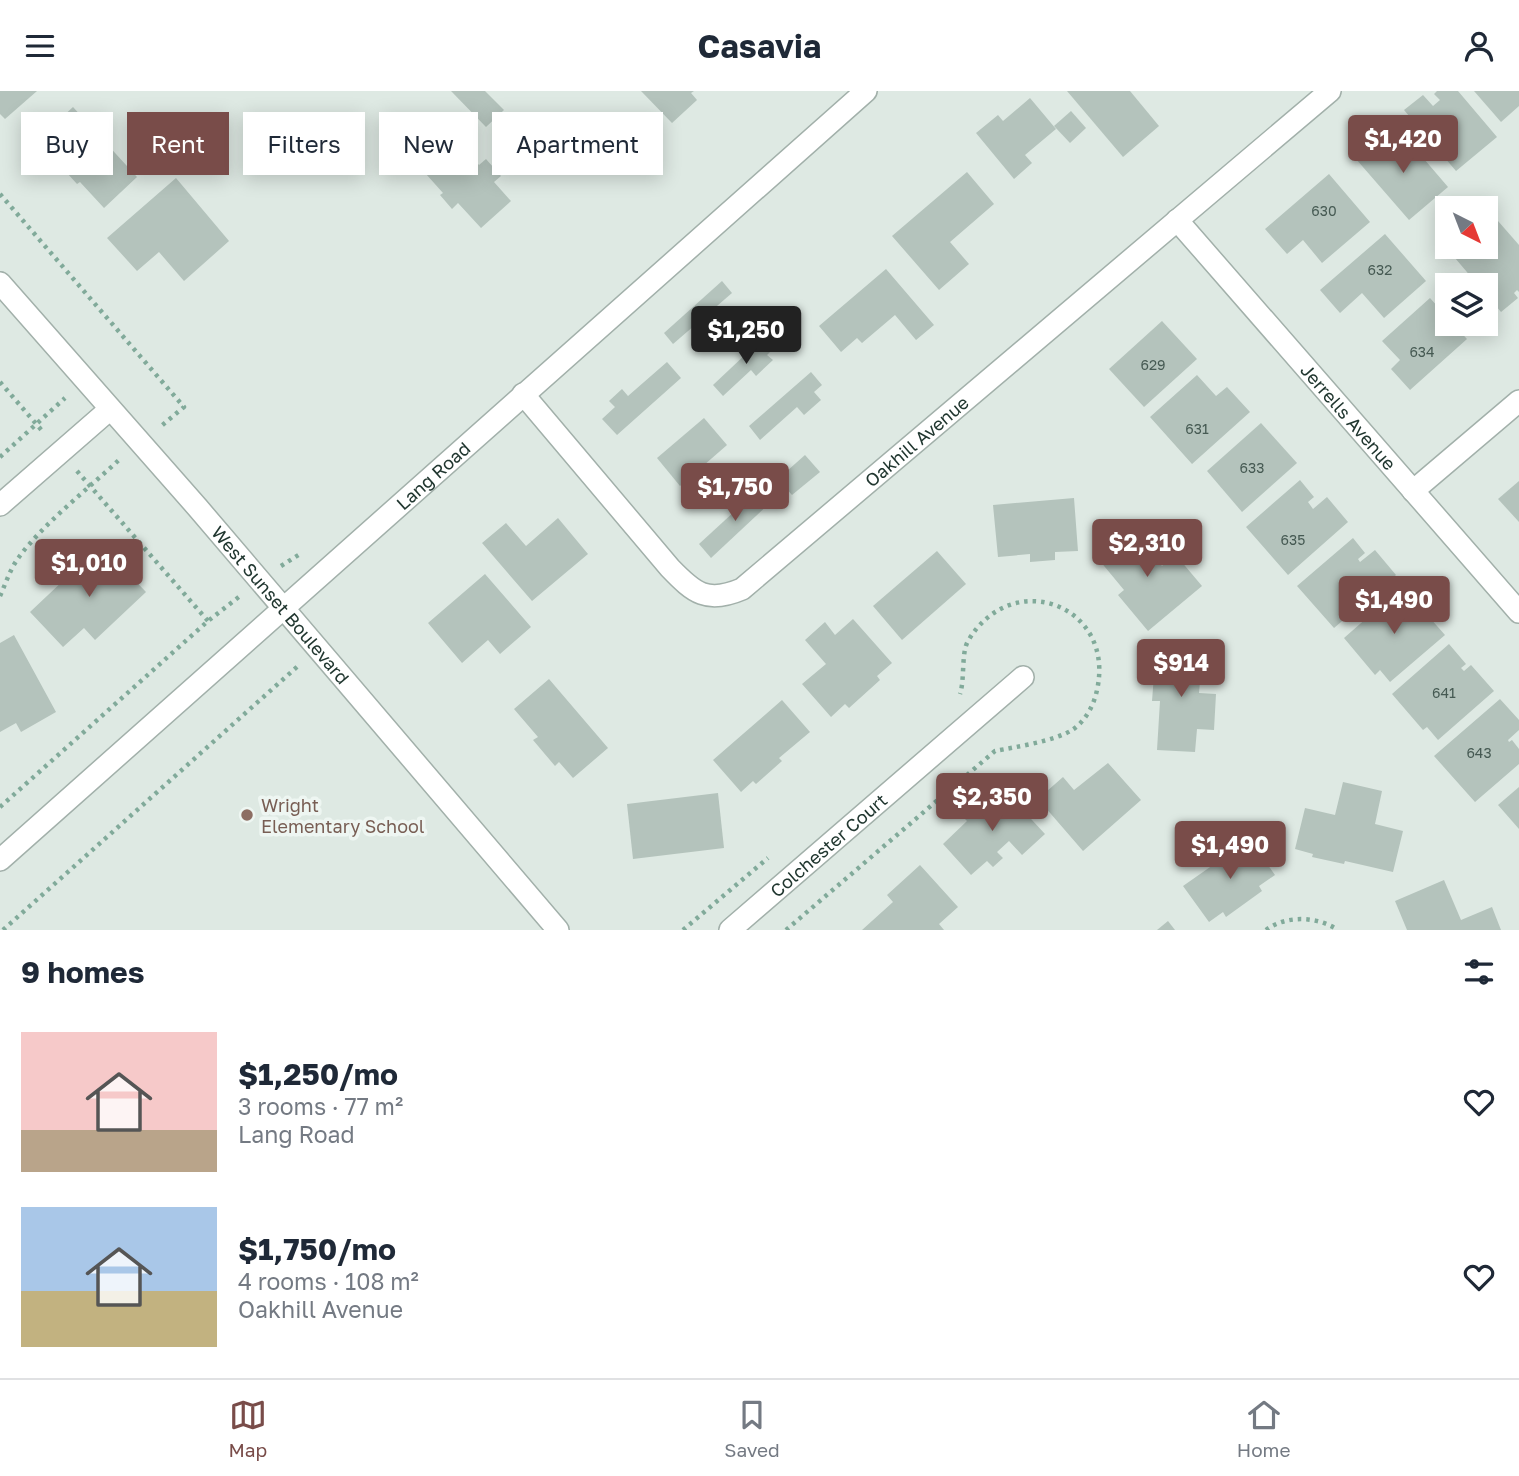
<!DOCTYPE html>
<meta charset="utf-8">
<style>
body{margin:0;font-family:"Golos Text",sans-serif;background:#f6f6f7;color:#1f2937;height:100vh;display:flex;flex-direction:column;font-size:26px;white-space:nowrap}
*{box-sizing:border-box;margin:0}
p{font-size:23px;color:#747a83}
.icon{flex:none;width:38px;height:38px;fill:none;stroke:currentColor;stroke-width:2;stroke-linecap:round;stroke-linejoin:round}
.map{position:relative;height:839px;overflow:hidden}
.drawer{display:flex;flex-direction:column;background:#fff;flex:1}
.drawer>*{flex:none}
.banner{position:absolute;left:21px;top:21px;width:700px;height:63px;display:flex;gap:14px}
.needle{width:46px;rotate:138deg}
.buttons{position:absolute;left:1435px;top:105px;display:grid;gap:14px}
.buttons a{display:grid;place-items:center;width:63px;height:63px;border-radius:0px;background:#fff;box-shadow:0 4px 18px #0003;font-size:35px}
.price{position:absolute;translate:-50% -60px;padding:0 16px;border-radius:7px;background:#794c49;color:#fff;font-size:23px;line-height:46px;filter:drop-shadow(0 2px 4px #0008)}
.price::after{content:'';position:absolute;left:50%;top:42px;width:21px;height:16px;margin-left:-10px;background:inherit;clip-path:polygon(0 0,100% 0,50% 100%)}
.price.active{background:#222;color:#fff}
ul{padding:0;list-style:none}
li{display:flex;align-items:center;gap:21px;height:175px;padding:0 21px}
li span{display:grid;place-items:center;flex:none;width:196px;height:140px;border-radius:0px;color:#555}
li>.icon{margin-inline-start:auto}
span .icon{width:84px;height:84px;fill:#fffc;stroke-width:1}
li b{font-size:30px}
h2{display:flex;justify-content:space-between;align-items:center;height:84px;padding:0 21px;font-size:30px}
.pill{padding:0 24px;border-radius:0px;background:#fff;box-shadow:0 4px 18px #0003;font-size:24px;line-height:63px}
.pill.active{background:#794c49;color:#fff}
header{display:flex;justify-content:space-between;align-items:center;height:91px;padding:0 21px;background:#fff;font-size:32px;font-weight:700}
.menu{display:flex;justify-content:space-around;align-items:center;height:98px;border-top:2px solid #e0e1e3;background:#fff;font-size:19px;color:#747a83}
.menu a{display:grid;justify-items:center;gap:4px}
.menu .active{color:#794c49}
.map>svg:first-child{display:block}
.building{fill:#b4c3bc}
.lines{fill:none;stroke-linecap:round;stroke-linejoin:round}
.minor-casing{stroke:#a2b0aa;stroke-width:24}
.path{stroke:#81aa9a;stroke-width:4.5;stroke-dasharray:3.5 5;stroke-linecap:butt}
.minor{stroke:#fff;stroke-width:21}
.education-dot{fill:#8d6e63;stroke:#eef6f2;stroke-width:2.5}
.labels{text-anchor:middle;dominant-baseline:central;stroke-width:7;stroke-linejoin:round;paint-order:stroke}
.number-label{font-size:14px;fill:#465a53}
.street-label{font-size:18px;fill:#213730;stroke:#eef6f2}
.education-label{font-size:18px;fill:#785e54;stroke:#eef6f2;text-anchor:start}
</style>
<header><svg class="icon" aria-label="menu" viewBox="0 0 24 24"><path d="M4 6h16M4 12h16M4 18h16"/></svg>Casavia<svg class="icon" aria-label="person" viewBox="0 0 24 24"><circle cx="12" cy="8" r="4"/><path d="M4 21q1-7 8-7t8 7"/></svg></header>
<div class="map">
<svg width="1519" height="839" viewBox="0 0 1519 839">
<rect width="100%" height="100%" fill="#dee9e3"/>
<g class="building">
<path d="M 0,0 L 37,0 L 5,28 L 0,23 Z"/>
<path d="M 451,0 L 485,0 L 504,19 L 486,36 Z"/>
<path d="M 641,0 L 694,0 L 691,2 L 697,9 L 672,32 Z"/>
<path d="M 1067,0 L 1130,0 L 1159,35 L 1123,66 Z"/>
<path d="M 1437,0 L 1458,0 L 1497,46 L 1456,80 L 1404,19 L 1423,4 L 1433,15 L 1440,9 L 1434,3 Z"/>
<path d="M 1474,0 L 1519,0 L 1519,15 L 1501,31 Z"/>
<path d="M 1030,7 L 1056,38 L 1025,64 L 1032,72 L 1014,88 L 976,42 L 998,24 L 1003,30 Z"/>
<path d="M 73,16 L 137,86 L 104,117 L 80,91 L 77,93 L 57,71 L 49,79 L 29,57 Z"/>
<path d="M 1071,20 L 1086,37 L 1070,52 L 1054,35 Z"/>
<path d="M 423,34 L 455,70 L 466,60 L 479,74 L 486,68 L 501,85 L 494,91 L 511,110 L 481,137 L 458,112 L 452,118 L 440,104 L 443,102 L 400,54 Z"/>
<path d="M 1400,40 L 1448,96 L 1409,129 L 1356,68 L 1373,53 L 1378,58 Z"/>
<path d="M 967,81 L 994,113 L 950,151 L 969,173 L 939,199 L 892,145 Z"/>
<path d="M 1329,83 L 1370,131 L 1322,172 L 1303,149 L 1287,163 L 1265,138 Z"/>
<path d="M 176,87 L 229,150 L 184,190 L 159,161 L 137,180 L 107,147 Z"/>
<path d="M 1498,130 L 1519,154 L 1519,201 L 1517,199 L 1514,202 L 1518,207 L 1501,221 L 1486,203 L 1486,194 L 1478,194 L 1455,167 L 1468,156 L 1486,156 L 1486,140 Z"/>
<path d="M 1385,143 L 1426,190 L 1384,227 L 1362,202 L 1340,222 L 1320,199 Z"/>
<path d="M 886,178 L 934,234 L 916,249 L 895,224 L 862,252 L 857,247 L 841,261 L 819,235 Z"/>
<path d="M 722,190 L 732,202 L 673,253 L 664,242 Z"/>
<path d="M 1430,207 L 1447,226 L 1447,233 L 1453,233 L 1467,248 L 1410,299 L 1391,278 L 1400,269 L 1382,250 Z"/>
<path d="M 1162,230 L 1197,268 L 1144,316 L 1109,278 Z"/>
<path d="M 764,246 L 774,257 L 767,264 L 773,269 L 756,285 L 751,279 L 723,305 L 713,294 Z"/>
<path d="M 667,271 L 681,287 L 617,344 L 602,328 L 615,316 L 609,310 L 622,298 L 628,305 Z"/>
<path d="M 811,281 L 822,294 L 814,301 L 821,309 L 804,324 L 797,316 L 760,349 L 749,335 Z"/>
<path d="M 1197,284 L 1216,305 L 1227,296 L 1250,321 L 1192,373 L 1150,326 Z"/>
<path d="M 704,327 L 727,354 L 680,395 L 657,367 Z"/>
<path d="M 1261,332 L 1297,372 L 1242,421 L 1207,380 Z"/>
<path d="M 805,364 L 820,381 L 792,404 L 778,388 Z"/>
<path d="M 1300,389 L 1314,406 L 1308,411 L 1313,418 L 1327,406 L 1348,431 L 1288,484 L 1246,436 Z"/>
<path d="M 1519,390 L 1519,431 L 1498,408 Z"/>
<path d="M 760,397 L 772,410 L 711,467 L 699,453 Z"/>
<path d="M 1074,407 L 1078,460 L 1055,461 L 1055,469 L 1030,471 L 1030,463 L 998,466 L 993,414 Z"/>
<path d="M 558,427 L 588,463 L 532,510 L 482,452 L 506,432 L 526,455 Z"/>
<path d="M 1129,436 L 1162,475 L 1175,463 L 1202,495 L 1148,540 L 1118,504 L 1124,499 L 1095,464 Z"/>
<path d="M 1353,447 L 1365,462 L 1358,468 L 1360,471 L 1375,459 L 1396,484 L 1334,537 L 1297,495 Z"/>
<path d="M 101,454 L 146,501 L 95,549 L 84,537 L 63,556 L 30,521 Z"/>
<path d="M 937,460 L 966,493 L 902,549 L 873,515 Z"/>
<path d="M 485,483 L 531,536 L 500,563 L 488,549 L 462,572 L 428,532 Z"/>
<path d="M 1401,497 L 1417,515 L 1412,519 L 1416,523 L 1422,518 L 1445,544 L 1390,591 L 1380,579 L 1375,584 L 1344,547 Z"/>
<path d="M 853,528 L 892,572 L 877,585 L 880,589 L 849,617 L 845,613 L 831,626 L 802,593 L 826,573 L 805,549 L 825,531 L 835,544 Z"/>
<path d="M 14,544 L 56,621 L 21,641 L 16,632 L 0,641 L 0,552 Z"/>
<path d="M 1449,553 L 1466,573 L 1461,577 L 1464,580 L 1471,574 L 1494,600 L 1438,649 L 1427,636 L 1423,639 L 1392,603 Z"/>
<path d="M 1181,555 L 1203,556 L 1199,602 L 1216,603 L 1214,639 L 1197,638 L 1195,661 L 1157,659 L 1160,610 L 1152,610 L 1156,558 L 1181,560 Z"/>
<path d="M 549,588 L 608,657 L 573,687 L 559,671 L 555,675 L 533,649 L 538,646 L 514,618 Z"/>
<path d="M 1500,608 L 1519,629 L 1519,639 L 1508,649 L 1509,651 L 1512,649 L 1519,658 L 1519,673 L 1475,711 L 1434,665 Z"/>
<path d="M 782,609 L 810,641 L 779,667 L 782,670 L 756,693 L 753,690 L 741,701 L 713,669 Z"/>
<path d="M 1108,672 L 1141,709 L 1083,760 L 1038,708 L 1063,686 L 1074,699 Z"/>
<path d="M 1343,691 L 1382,700 L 1375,733 L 1403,740 L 1393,781 L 1345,770 L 1344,773 L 1312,766 L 1313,763 L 1295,758 L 1305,717 L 1335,724 Z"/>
<path d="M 1519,696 L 1519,738 L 1498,714 Z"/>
<path d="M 1005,700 L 1045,743 L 1022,764 L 1009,750 L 997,761 L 1003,767 L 993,776 L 987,770 L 971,784 L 943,753 L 967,730 L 963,726 L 987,704 L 993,710 Z"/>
<path d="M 718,702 L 724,757 L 633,768 L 627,713 Z"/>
<path d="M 1247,745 L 1275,784 L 1259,795 L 1262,800 L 1226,826 L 1223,821 L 1209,831 L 1183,795 L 1223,767 L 1221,764 Z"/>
<path d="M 920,774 L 958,816 L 939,833 L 944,839 L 862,839 L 893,811 L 887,804 Z"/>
<path d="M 1444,789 L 1461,829 L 1492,816 L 1501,839 L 1407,839 L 1395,810 Z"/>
<path d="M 1168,830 L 1175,839 L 1157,839 Z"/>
</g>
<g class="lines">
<g class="minor-casing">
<g id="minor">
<path id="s1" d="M 1177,129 L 1519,521"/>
<path id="s2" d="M 0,192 L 198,417 L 558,839"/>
<path id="s3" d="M 523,303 L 670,477 C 694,502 707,513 742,498 L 1330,0"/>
<path d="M 1413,400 L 1519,310"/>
<path d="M 0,414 L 109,319"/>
<path id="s4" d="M 0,769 L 866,0"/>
<path id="s5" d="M 730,839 L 1023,586"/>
</g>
</g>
<g class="path">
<path d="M 0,103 L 184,316 L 160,336"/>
<path d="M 0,291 L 44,342"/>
<path d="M 0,366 L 65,307"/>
<path d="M 77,380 L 208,530"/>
<path d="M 281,475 L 300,463"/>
<path d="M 0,505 C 6,492 10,478 19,466 C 43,433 89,397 120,368"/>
<path d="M 0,716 L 208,530 L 240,505"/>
<path d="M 3,839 L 298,575"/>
<path d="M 683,839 L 768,767"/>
<path d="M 786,839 L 995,660 C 1015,656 1055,650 1072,639 C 1085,631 1094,614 1097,599 C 1116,514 1012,475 968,550 C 961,562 965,588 960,603"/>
<path d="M 1266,839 C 1286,824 1317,825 1338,839"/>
</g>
<use href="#minor" class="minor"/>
</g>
<circle class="education-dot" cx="247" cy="724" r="7"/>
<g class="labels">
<g class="number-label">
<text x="1324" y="119">630</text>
<text x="1380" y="178">632</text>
<text x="1422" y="260">634</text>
<text x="1153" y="273">629</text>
<text x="1197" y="337">631</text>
<text x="1252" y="376">633</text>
<text x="1293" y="448">635</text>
<text x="1444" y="601">641</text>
<text x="1479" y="661">643</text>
</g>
<g class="street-label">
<text stroke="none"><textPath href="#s1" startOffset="261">Jerrells Avenue</textPath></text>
<text stroke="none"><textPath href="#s3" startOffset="539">Oakhill Avenue</textPath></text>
<text stroke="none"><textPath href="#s4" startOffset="579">Lang Road</textPath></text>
<text stroke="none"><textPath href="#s2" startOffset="427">West Sunset Boulevard</textPath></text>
<text stroke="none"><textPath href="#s5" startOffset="130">Colchester Court</textPath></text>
</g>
<g class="education-label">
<text x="261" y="714">Wright<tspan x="261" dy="21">Elementary School</tspan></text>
</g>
</g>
</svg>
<div class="buttons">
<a><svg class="needle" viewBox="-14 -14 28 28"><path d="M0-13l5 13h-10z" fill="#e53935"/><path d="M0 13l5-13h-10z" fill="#747a83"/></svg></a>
<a><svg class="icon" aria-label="layers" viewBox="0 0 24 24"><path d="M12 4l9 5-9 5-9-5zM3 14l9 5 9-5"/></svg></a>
</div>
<b class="price" style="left:1403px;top:84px">$1,420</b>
<b class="price active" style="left:746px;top:275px">$1,250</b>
<b class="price" style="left:735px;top:432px">$1,750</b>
<b class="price" style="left:1147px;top:488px">$2,310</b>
<b class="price" style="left:89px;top:508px">$1,010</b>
<b class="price" style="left:1394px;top:545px">$1,490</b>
<b class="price" style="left:1181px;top:608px">$914</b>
<b class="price" style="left:992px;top:742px">$2,350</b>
<b class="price" style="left:1230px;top:790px">$1,490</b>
<div class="banner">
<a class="pill">Buy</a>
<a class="pill active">Rent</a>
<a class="pill">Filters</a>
<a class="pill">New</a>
<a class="pill">Apartment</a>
</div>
</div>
<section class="drawer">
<h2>9 homes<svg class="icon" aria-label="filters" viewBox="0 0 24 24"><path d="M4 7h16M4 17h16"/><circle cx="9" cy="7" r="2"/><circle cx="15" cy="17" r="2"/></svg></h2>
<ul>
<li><span style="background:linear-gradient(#f6c9c9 70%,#b9a48a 0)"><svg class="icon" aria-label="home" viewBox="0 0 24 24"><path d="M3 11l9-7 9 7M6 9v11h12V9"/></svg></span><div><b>$1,250/mo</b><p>3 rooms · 77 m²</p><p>Lang Road</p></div><svg class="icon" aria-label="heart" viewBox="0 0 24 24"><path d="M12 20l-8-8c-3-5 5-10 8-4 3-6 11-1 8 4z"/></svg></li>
<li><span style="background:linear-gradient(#a9c7e8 60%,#c2b280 0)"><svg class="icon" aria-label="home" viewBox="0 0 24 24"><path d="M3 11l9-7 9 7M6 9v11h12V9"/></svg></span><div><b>$1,750/mo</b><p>4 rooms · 108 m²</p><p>Oakhill Avenue</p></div><svg class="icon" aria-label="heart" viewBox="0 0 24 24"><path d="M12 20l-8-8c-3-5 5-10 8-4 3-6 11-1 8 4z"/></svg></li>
</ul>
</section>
<nav class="menu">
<a class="active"><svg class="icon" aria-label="map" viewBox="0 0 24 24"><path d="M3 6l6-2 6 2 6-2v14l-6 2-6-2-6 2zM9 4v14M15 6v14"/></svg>Map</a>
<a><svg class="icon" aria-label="saved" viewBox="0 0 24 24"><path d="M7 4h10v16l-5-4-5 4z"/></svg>Saved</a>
<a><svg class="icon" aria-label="home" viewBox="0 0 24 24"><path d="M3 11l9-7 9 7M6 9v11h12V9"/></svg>Home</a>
</nav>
